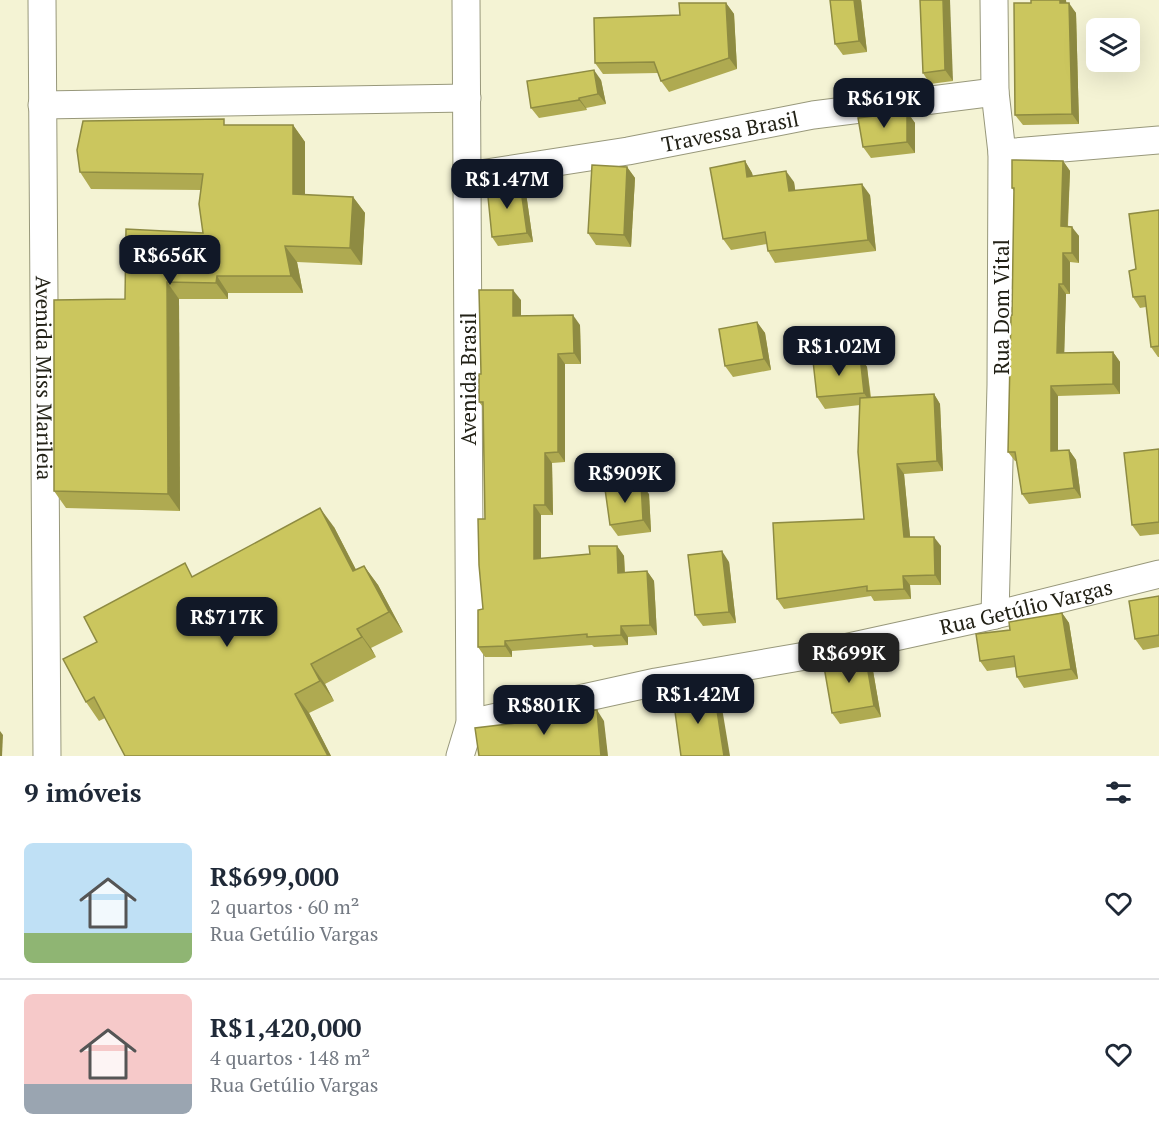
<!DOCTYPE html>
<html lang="pt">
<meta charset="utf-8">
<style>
body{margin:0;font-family:"PT Serif",serif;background:#f2f2f3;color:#1f2937;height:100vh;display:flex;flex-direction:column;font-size:22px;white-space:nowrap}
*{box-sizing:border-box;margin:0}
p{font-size:20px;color:#747a83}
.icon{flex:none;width:33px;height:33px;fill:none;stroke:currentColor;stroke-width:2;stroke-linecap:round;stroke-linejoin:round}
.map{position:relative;height:756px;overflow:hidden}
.panel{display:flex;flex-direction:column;background:#fff;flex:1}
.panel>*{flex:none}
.controls{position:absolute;left:1086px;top:18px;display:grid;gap:12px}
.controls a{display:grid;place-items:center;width:54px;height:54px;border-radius:9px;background:#fff;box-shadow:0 6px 24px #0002;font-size:30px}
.price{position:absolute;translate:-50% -51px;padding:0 14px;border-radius:12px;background:#111827;color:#fff;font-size:20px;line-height:39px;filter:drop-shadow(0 2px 3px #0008)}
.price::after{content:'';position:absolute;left:50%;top:36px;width:18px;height:14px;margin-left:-9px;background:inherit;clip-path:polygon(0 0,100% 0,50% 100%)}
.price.current{background:#222;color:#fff}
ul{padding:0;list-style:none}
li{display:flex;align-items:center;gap:18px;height:150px;padding:0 24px}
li+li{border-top:2px solid #e0e1e3}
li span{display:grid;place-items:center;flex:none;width:168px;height:120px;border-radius:9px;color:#555}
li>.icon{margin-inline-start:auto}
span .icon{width:72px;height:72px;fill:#fffc;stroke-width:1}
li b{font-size:26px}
h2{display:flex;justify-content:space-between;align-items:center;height:72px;padding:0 24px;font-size:26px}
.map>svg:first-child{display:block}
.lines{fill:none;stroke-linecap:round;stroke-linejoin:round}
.minor-casing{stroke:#98987b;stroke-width:29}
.minor{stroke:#fff;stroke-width:27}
.wall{fill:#afaa51}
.shaded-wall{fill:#8e8b42}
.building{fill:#cbc65e;stroke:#8e8b42;stroke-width:1.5}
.labels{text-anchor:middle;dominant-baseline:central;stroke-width:4.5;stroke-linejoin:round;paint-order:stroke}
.street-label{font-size:21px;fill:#222116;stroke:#fff}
</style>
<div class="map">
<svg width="1159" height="756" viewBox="0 0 1159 756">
<rect width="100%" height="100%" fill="#f4f3d4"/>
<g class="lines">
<g class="minor-casing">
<g id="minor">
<path id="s1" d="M 42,0 L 47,756"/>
<path d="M 994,0 L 995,92 L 1002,153 L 1001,385 L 995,615"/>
<path d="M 42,105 L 467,98"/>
<path d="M 1002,153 L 1159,140"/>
<path id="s2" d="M 467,176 L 628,151 L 813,115 L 995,92"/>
<path id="s3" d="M 470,723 L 656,682 L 817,654 L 995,615 L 1159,574"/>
<path d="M 460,756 L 470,723 L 466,0"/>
</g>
</g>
<use href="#minor" class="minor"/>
</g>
<g class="wall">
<path d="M 830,0 L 861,0 L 867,52 L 843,55 L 835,44 Z"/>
<path d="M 920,0 L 953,81 L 930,84 L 923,73 Z"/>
<path d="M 726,3 L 734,14 L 737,69 L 669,92 L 661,81 L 658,73 L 603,74 L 595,63 L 680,15 Z"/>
<path d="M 1066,3 L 1076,13 L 1079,124 L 1023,125 L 1015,115 Z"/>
<path d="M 601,80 L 606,104 L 586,108 L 587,110 L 539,118 L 531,108 Z"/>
<path d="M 907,112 L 915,123 L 915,153 L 871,158 L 863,147 Z"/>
<path d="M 228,125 L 293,125 L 305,142 L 305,195 L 353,197 L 365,213 L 362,265 L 297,262 L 303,293 L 228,293 L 228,299 L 179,299 L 180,511 L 66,508 L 54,491 L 125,299 L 203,233 L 201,190 L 91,189 L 80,172 Z"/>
<path d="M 745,161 L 752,173 L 753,176 L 794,182 L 795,190 L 870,195 L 876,251 L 775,263 L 768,251 L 767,244 L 731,250 L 723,239 Z"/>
<path d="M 1063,161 L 1070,171 L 1068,226 L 1079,236 L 1079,263 L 1070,262 L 1070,294 L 1066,294 L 1064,353 L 1113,352 L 1120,362 L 1120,394 L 1058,396 L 1058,450 L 1069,450 L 1076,460 L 1081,498 L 1029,504 L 1022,494 L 1017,461 L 1015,461 L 1008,452 L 1012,315 L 1014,191 L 1012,188 Z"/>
<path d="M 627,167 L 635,178 L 631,247 L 596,245 L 588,233 Z"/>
<path d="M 520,183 L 526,193 L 533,242 L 498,246 L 492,237 Z"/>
<path d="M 1159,210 L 1159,357 L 1158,357 L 1151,347 L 1146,307 L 1140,308 L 1133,297 L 1136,269 Z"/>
<path d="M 521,300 L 521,316 L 580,325 L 581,364 L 565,364 L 565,462 L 552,463 L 553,515 L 541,515 L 541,559 L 590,554 L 617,546 L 624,556 L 625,572 L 647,571 L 654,581 L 657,635 L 628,637 L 628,645 L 594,647 L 592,645 L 512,651 L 512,657 L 485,657 L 478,647 L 483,609 L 485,519 L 483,407 L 479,402 Z"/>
<path d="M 757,322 L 765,333 L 771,370 L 733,377 L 725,366 Z"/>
<path d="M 860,356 L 867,367 L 871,397 L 934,394 L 940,404 L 943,471 L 904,474 L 910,537 L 941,546 L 941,585 L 910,585 L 911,599 L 874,601 L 871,596 L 784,609 L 777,599 L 864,519 L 860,405 L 825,409 L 817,397 Z"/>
<path d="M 1159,449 L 1159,534 L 1140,536 L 1132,525 Z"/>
<path d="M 649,494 L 651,532 L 618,536 L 610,525 Z"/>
<path d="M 334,527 L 356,570 L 364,566 L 378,585 L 403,632 L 371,648 L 376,657 L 325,684 L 334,701 L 309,713 L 331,756 L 125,756 L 105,718 L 99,721 L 86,702 L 97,642 Z"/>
<path d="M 729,562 L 736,623 L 703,626 L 695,615 Z"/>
<path d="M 1159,596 L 1159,647 L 1143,650 L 1135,639 Z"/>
<path d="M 1062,613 L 1069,623 L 1078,679 L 1024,688 L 1017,677 L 1016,667 L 987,671 L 980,661 L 1010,630 Z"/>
<path d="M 865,654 L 872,665 L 881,717 L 840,724 L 832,713 Z"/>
</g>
<g class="shaded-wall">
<path d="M 854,0 L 861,0 L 867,52 L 859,41 Z"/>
<path d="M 943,0 L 950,0 L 953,81 L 945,70 Z"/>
<path d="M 1060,0 L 1066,0 L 1068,13 L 1060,3 Z"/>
<path d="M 726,3 L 734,14 L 737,69 L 729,58 Z"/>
<path d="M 1069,3 L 1076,13 L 1079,124 L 1072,114 Z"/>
<path d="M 594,70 L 601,80 L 606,104 L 598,94 Z"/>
<path d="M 579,98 L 586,108 L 587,110 L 579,100 Z"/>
<path d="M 907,112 L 915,123 L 915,153 L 907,142 Z"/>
<path d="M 293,125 L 305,142 L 305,211 L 293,194 Z"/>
<path d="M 745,161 L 752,173 L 755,188 L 747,177 Z"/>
<path d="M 1063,161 L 1070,171 L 1067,236 L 1061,226 Z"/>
<path d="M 627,167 L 635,178 L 631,247 L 624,235 Z"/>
<path d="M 786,171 L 794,182 L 797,202 L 789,191 Z"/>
<path d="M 520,183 L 526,193 L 533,242 L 527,233 Z"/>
<path d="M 862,184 L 870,195 L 876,251 L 868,240 Z"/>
<path d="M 353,197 L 365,213 L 362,265 L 350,248 Z"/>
<path d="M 1072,227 L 1079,236 L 1079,263 L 1072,253 Z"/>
<path d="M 285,246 L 297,262 L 303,293 L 291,276 Z"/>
<path d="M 1063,253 L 1070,262 L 1070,294 L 1063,284 Z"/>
<path d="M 217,276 L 228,293 L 228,299 L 216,283 Z"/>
<path d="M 167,282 L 179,299 L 180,511 L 168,494 Z"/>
<path d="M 1059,284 L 1066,294 L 1064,362 L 1057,353 Z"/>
<path d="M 513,290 L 521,300 L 521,326 L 513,316 Z"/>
<path d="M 573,315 L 580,325 L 581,364 L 574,353 Z"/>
<path d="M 757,322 L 765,333 L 771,370 L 764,359 Z"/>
<path d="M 1113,352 L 1120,362 L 1120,394 L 1113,384 Z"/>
<path d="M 558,354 L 565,364 L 565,462 L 558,452 Z"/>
<path d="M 860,356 L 867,367 L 871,404 L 864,393 Z"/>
<path d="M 1051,386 L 1058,396 L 1058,460 L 1051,451 Z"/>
<path d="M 934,394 L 940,404 L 943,471 L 937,461 Z"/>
<path d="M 1069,450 L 1076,460 L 1081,498 L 1074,488 Z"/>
<path d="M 545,453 L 552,463 L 553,515 L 545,505 Z"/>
<path d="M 897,464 L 904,474 L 911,546 L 904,537 Z"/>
<path d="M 641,483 L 649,494 L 651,532 L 643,520 Z"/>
<path d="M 534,505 L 541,515 L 541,570 L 534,559 Z"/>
<path d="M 320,508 L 334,527 L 367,591 L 353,571 Z"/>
<path d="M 934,537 L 941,546 L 941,585 L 935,575 Z"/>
<path d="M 617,546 L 624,556 L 625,583 L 618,573 Z"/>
<path d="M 722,551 L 729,562 L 736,623 L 729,612 Z"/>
<path d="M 364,566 L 378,585 L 403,632 L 389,612 Z"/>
<path d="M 647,571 L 654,581 L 657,635 L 650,625 Z"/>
<path d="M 903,576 L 910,585 L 911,599 L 904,589 Z"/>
<path d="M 1062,613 L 1069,623 L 1078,679 L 1071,669 Z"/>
<path d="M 621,626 L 628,637 L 628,645 L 621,635 Z"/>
<path d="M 357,629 L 371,648 L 376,657 L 362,637 Z"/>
<path d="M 505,641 L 512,651 L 512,657 L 505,646 Z"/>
<path d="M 865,654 L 872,665 L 881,717 L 874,706 Z"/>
<path d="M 311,664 L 325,684 L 334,701 L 320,681 Z"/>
<path d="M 714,691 L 721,702 L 730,756 L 724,756 Z"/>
<path d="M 295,694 L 309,713 L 331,756 L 328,756 Z"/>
<path d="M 597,710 L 604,721 L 608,756 L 601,756 Z"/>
<path d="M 0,731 L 3,735 L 2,756 L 0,756 Z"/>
</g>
<g class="building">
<path d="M 830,0 L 854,0 L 859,41 L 835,44 Z"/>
<path d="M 920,0 L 943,0 L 945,70 L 923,73 Z"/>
<path d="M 1031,0 L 1060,0 L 1060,3 L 1069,3 L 1072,114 L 1015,115 L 1014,3 L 1031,3 Z"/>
<path d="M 679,3 L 726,3 L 729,58 L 661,81 L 654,62 L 595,63 L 594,18 L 680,15 Z"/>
<path d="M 594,70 L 598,94 L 579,98 L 579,100 L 531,108 L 527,81 Z"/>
<path d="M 907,112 L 907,142 L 863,147 L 858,118 Z"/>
<path d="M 224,119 L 224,125 L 293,125 L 293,194 L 353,197 L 350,248 L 285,246 L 291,276 L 217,276 L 216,283 L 167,282 L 168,494 L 54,491 L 54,300 L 125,299 L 126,229 L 203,233 L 199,204 L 203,174 L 80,172 L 77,150 L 83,121 Z"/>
<path d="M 1012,160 L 1063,161 L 1061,226 L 1072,227 L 1072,253 L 1063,253 L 1063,284 L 1059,284 L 1057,353 L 1113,352 L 1113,384 L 1051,386 L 1051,451 L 1069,450 L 1074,488 L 1022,494 L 1015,452 L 1008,452 L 1011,315 L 1012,315 L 1014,188 L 1012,188 Z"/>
<path d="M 745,161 L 747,177 L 786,171 L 789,191 L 862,184 L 868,240 L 768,251 L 765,232 L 723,239 L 710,168 Z"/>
<path d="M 592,165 L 627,167 L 624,235 L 588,233 Z"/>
<path d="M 520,183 L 527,233 L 492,237 L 487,187 Z"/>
<path d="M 1159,210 L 1159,346 L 1151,347 L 1145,296 L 1133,297 L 1129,271 L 1136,269 L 1129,214 Z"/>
<path d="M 479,290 L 513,290 L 513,316 L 573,315 L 574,353 L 558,354 L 558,452 L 545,453 L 545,505 L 534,505 L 534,559 L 590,554 L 589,546 L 617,546 L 618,573 L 647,571 L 650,625 L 621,626 L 621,635 L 587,637 L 587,634 L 505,641 L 505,646 L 478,647 L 478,610 L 483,609 L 479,565 L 478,519 L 485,519 L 483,402 L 479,402 L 479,374 L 481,374 Z"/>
<path d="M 757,322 L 764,359 L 725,366 L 719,329 Z"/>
<path d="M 860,356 L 864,393 L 817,397 L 813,361 Z"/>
<path d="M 934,394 L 937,461 L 897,464 L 904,537 L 934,537 L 935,575 L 903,576 L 904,589 L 867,591 L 867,586 L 777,599 L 773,523 L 864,519 L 858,452 L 860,398 Z"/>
<path d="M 1159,449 L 1159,522 L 1132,525 L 1124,453 Z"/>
<path d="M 641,483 L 643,520 L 610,525 L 605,489 Z"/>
<path d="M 320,508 L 353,571 L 364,566 L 389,612 L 357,629 L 362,637 L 311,664 L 320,681 L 295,694 L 328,756 L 125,756 L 94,697 L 86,702 L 63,659 L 97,642 L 84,617 L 185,563 L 192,577 Z"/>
<path d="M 722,551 L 729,612 L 695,615 L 688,555 Z"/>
<path d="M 1159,596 L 1159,635 L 1135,639 L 1129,601 Z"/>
<path d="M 1062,613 L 1071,669 L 1017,677 L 1014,656 L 980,661 L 976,634 L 1010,630 L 1009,622 Z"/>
<path d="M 865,654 L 874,706 L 832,713 L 823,661 Z"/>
<path d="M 714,691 L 724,756 L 681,756 L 673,697 Z"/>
<path d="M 565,710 L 565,712 L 597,710 L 601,756 L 479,756 L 475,728 L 533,721 L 532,716 Z"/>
</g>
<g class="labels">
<g class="street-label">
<text stroke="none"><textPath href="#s2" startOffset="267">Travessa Brasil</textPath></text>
<text transform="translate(1001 307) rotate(-90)">Rua Dom Vital</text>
<text stroke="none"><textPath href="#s1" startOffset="378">Avenida Miss Marileia</textPath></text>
<text transform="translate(468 379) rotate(-90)">Avenida Brasil</text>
<text stroke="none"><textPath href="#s3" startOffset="568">Rua Getúlio Vargas</textPath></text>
</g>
</g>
</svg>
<div class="controls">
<a><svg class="icon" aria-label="layers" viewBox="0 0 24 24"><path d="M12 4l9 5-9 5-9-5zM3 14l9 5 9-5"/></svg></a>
</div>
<b class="price" style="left:884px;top:129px">R$619K</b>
<b class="price" style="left:507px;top:210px">R$1.47M</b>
<b class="price" style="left:170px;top:286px">R$656K</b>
<b class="price" style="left:839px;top:377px">R$1.02M</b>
<b class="price" style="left:625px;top:504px">R$909K</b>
<b class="price" style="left:227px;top:648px">R$717K</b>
<b class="price current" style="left:849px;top:684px">R$699K</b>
<b class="price" style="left:698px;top:725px">R$1.42M</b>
<b class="price" style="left:544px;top:736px">R$801K</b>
</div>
<section class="panel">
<h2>9 imóveis<svg class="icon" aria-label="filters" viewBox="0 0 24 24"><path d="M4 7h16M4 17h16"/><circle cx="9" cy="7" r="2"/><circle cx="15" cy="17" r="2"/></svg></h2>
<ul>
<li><span style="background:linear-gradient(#bfe0f5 75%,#8fb573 0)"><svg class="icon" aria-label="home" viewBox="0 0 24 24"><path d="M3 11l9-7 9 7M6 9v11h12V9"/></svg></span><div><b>R$699,000</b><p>2 quartos · 60 m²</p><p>Rua Getúlio Vargas</p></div><svg class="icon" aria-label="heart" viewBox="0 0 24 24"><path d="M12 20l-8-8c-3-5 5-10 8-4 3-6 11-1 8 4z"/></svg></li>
<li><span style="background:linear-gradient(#f6c9c9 75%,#9aa5b1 0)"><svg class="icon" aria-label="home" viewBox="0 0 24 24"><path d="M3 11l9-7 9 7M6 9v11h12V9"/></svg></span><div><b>R$1,420,000</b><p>4 quartos · 148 m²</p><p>Rua Getúlio Vargas</p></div><svg class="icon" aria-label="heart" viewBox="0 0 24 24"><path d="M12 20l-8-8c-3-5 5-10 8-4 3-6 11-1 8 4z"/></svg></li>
</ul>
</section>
